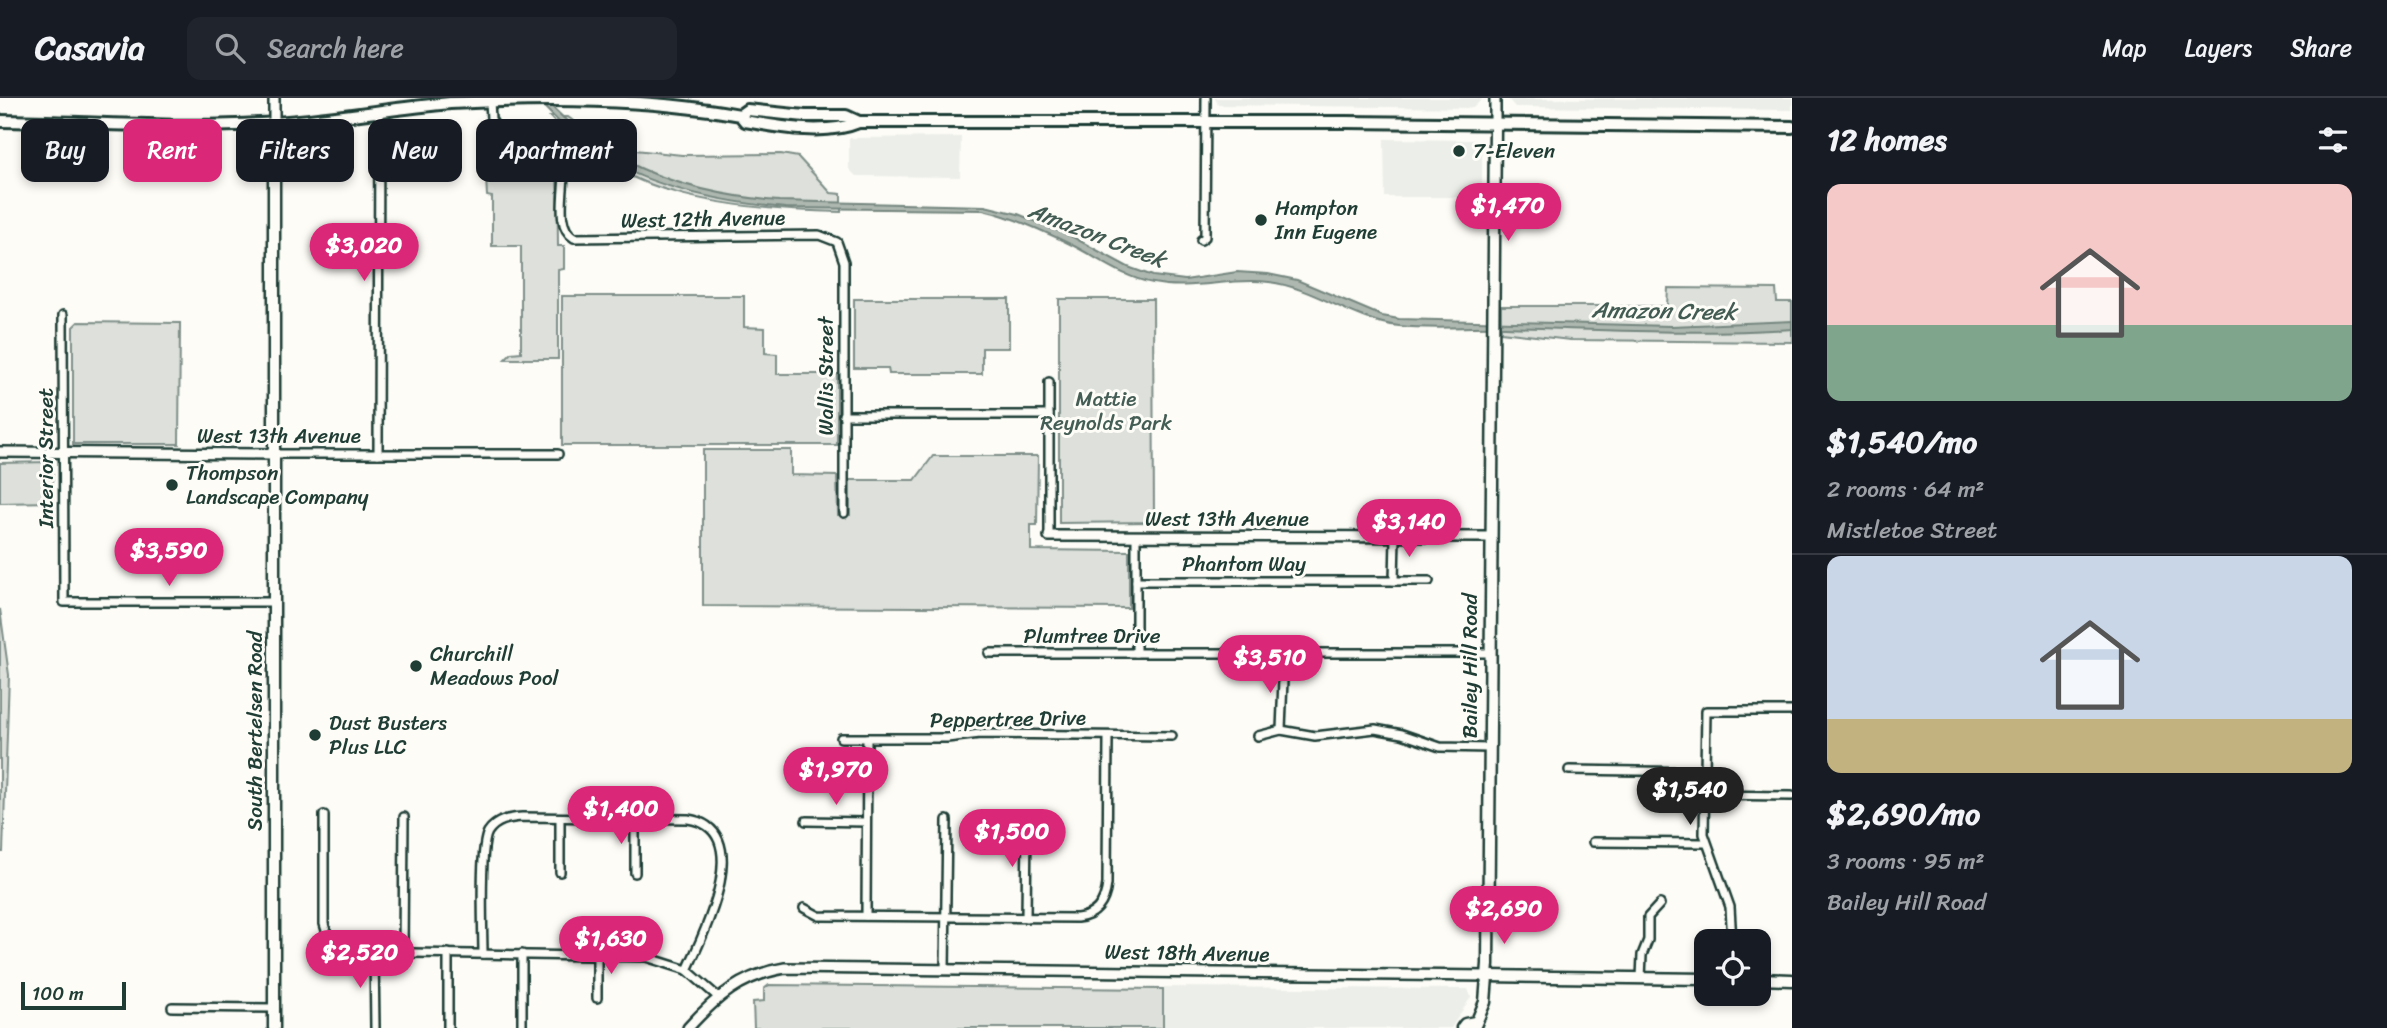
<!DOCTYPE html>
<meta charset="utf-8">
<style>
body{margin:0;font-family:Sriracha,sans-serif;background:#20242c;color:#f1f3f6;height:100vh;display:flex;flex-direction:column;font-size:26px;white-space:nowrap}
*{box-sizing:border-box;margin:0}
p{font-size:23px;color:#9ea1a6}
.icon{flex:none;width:38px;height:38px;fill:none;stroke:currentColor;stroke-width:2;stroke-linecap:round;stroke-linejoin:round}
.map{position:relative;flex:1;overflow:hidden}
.sheet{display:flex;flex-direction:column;background:#171b24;width:595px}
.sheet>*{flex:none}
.guide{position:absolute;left:21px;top:21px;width:665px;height:63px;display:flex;gap:14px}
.buttons{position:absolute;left:1694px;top:831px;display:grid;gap:14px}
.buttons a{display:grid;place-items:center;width:77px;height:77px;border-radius:14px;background:#171b24;box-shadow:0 4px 10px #0003;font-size:35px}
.scale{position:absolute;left:21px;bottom:18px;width:105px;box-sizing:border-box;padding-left:7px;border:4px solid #1f3d34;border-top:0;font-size:19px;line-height:24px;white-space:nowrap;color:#1f3d34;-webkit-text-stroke:5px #fdfcf7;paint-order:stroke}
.price{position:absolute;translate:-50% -60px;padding:0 16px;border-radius:24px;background:#db2777;color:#fff;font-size:23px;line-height:46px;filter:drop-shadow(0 2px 4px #0008)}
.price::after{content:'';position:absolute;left:50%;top:42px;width:21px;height:16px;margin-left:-10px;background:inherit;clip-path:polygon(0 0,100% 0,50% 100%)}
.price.on{background:#222;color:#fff}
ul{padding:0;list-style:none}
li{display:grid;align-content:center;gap:14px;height:371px;padding:0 35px}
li+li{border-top:2px solid #363941}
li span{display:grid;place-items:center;height:217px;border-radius:14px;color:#555}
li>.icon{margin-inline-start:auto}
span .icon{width:126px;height:126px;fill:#fffc;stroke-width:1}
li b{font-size:30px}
h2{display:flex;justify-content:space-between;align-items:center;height:84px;padding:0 35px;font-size:30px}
.tag{padding:0 24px;border-radius:14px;background:#171b24;box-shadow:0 4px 10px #0003;font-size:24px;line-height:63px}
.tag.on{background:#db2777;color:#fff}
header{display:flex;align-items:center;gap:42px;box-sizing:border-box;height:98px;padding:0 35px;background:#171b24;border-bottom:2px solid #363941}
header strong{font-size:33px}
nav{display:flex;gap:38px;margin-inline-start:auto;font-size:24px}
.search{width:490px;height:63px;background:#20242c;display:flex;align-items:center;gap:18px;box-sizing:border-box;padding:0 24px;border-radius:14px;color:#9ea1a6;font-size:26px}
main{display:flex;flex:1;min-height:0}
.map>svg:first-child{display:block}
.built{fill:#eceee9}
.green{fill:#dde0db;stroke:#7e8e88;stroke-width:2}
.water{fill:#aeb8b1;stroke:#75877f;stroke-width:2}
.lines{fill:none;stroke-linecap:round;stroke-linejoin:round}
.minor-casing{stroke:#1f3d34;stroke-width:12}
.tertiary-casing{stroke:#1f3d34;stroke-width:14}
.secondary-casing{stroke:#1f3d34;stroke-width:15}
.primary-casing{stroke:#1f3d34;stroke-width:16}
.minor{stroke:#fdfcf7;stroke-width:7}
.tertiary{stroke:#fdfcf7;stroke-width:9}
.secondary{stroke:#fdfcf7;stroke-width:10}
.primary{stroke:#fdfcf7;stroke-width:10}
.poi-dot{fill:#1f3d34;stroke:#fdfcf7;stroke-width:2.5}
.labels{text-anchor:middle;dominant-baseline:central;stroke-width:6;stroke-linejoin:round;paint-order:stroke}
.poi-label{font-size:21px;fill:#1f3d34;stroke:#fdfcf7;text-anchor:start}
.street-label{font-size:21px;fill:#1f3d34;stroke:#fdfcf7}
.park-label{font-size:21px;fill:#455e55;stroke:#fdfcf7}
.water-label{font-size:23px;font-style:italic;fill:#435c53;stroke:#fdfcf7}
</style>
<header>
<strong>Casavia</strong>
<div class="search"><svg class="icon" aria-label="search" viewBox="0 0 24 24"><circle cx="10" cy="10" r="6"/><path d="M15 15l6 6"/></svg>Search here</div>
<nav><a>Map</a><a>Layers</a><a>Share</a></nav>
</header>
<main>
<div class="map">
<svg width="1792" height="930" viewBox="0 0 1792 930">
<rect width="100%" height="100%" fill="#fdfcf7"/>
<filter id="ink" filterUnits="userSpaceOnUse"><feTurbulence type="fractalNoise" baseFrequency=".0143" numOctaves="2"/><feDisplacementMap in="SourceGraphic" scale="14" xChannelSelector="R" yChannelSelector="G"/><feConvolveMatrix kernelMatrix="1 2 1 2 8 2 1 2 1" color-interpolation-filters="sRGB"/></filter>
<g filter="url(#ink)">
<g class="built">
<path d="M 1215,0 L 1482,0 L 1482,1 L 1473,10 L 1218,7 Z"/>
<path d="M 1792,0 L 1792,12 L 1515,9 L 1508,1 Z"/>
<path d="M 961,39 L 960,79 L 856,78 L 849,71 L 849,40 Z"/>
<path d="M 1384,41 L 1475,42 L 1482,47 L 1482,99 L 1385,99 Z"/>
<path d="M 1164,889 L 1468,891 L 1471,899 L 1451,930 L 1163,930 Z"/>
</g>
<g class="green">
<path d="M 550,19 L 568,19 L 604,46 L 635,52 L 682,57 L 781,56 L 798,59 L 831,95 L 841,96 L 841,114 C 741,112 620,102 550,19 Z"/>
<path d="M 491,34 L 496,40 C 517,40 547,33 557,54 L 558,148 L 564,148 L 564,171 L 558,172 L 558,261 L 505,261 L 511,255 L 521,254 L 521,148 L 492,148 L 492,99 L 487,98 L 484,41 Z"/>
<path d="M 1668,190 L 1776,191 L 1777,204 L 1792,204 L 1792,244 L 1570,242 L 1501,234 L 1501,208 L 1667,208 Z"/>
<path d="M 562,198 L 744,198 L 744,229 L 765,230 L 765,255 L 777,256 L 777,276 L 837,276 L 837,347 L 562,347 Z"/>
<path d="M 854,201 L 1009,201 L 1009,250 L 982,250 L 982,276 L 889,276 L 888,270 L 854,270 Z"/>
<path d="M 1059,201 L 1153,201 L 1154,424 L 1059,425 Z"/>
<path d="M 78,224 L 180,225 L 179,346 L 73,346 L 73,229 Z"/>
<path d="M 703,352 L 791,352 L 791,377 L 837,378 L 838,417 L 850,417 L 850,382 L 915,382 L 933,358 L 1038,358 L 1037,427 L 1031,427 L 1031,452 L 1129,453 L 1129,510 L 703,508 Z"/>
<path d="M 48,364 L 53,369 L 53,404 L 0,405 L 0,365 Z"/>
<path d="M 0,511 L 9,577 L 3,754 L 0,754 Z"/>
<path d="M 769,887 L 1163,891 L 1163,930 L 754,930 L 753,904 L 764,903 L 764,891 Z"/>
</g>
<path class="water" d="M 536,0 L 544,0 C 604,68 690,96 779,103 L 985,108 L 1018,116 L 1069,137 L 1128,169 L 1153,178 L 1185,182 L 1237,174 L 1268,176 L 1297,182 L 1382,218 L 1399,221 L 1671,228 L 1792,223 L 1792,231 C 1696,237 1602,232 1505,229 C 1470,228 1434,232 1399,228 C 1353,223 1316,190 1269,184 C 1231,179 1192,193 1153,185 C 1124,180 1098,160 1072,147 C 1044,133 1013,119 983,112 L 785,110 C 724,104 652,91 600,57 C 576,42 555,21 536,0 Z"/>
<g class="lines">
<g class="minor-casing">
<g id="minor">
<path d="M 490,3 L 491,21 L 497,31 C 513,41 534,29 550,39 C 582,58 545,122 574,140 L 819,137 L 837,144 L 844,164 L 844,415"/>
<path d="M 1201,142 L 1205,139 L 1206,0"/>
<path d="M 63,217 L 64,504 L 274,504"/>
<path d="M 1049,284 L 1049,438"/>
<path d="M 843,317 L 1049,317"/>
<path d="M 274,356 L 558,356"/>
<path d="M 378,356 L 379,15"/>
<path d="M 1136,438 L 1136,555"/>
<path d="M 1136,483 L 1429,483"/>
<path d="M 1394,483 L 1395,439"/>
<path d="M 989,555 L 1489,555"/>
<path d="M 1281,632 L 1284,556"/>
<path d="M 1258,638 L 1281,632 L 1315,638 L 1375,631 L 1402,636 L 1440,649 L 1489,650"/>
<path d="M 841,640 L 947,640 L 980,636 L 1172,638"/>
<path d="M 1569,672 L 1705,674"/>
<path d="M 1704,697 L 1792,698"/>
<path d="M 324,717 L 324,826 C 328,842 337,850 353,854 L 646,859 L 687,872 L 718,899"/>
<path d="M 560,720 L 560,774"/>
<path d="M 635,721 L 635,775"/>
<path d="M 806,723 L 866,724"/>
<path d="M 1593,744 L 1705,745"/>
<path d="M 804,810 L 819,818 L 1077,820 C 1096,818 1105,805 1107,786 L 1108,638"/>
<path d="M 866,818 L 867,640"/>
<path d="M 1026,820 L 1027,723"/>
<path d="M 1732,844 L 1730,809 L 1704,736 L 1706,613 L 1792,613"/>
<path d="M 374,855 L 375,930"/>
<path d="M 403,855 L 404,719"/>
<path d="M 483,856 C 483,834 479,749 488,734 C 496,722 509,720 522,719 L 688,721 C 757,731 703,838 687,872"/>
<path d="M 597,857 L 597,900"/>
<path d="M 945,872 L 947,722"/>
<path d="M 1641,880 L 1642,857 L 1648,842 L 1648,819 L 1660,806"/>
<path d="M 172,909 L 274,910"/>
<path d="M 448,930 L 448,855"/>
<path d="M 522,930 L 522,856"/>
</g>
</g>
<g class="tertiary-casing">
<g id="tertiary">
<path d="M 274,25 L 274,0"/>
<path d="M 1495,27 L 1495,0"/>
<path d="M 0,354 L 274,356"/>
<path d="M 1049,438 L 1489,439"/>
<path d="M 688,930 C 716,899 742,877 785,870 L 1488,878"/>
</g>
</g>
<g class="secondary-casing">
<g id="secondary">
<path d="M 1488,878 L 1706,881"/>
<path d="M 1759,881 L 1792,882"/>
<path d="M 274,930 L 274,25"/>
<path d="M 1462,930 L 1465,926 L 1475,924"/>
<path d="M 1474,930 L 1485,904 L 1488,866 L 1495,27"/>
</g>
</g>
<g class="primary-casing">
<g id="primary">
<path d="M 740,17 L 747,12 L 805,18 L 846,18 L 859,24"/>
<path d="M 0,23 C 86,24 174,31 260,26 C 324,23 386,11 450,5 C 546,0 645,0 740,17 L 745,23 C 779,29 826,38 859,24 L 1346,24 L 1792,29"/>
</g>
</g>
<use href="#minor" class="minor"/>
<use href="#tertiary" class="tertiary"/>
<use href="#secondary" class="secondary"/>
<use href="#primary" class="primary"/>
</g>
</g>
<g class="poi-dot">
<circle cx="1459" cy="53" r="7"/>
<circle cx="1261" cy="122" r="7"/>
<circle cx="172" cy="387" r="7"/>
<circle cx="416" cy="568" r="7"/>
<circle cx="315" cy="637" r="7"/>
</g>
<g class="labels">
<g class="poi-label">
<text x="1473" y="53">7-Eleven</text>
<text x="1275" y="110">Hampton<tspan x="1275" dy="24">Inn Eugene</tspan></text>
<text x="186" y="375">Thompson<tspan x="186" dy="24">Landscape Company</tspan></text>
<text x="430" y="556">Churchill<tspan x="430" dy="24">Meadows Pool</tspan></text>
<text x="329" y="625">Dust Busters<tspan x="329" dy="24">Plus LLC</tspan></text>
</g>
<g class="street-label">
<text transform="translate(703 121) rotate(-1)">West 12th Avenue</text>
<text transform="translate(826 278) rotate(-90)">Wallis Street</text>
<text x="279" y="338">West 13th Avenue</text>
<text transform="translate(46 360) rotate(-90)">Interior Street</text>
<text x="1227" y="421">West 13th Avenue</text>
<text x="1244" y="466">Phantom Way</text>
<text x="1092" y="538">Plumtree Drive</text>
<text transform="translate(1470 568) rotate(-90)">Bailey Hill Road</text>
<text transform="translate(1008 621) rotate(-1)">Peppertree Drive</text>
<text transform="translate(255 633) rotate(-90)">South Bertelsen Road</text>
<text transform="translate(1187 855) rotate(1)">West 18th Avenue</text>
</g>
<g class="park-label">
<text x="1106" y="301">Mattie<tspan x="1106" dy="24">Reynolds Park</tspan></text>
</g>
<g class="water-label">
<text transform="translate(1097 137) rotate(21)">Amazon Creek</text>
<text transform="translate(1664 213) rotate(1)">Amazon Creek</text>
</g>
</g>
</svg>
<div class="buttons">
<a><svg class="icon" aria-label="locate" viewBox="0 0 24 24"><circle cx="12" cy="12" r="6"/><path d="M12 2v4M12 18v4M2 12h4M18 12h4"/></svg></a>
</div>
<div class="scale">100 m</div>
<b class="price" style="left:1508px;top:145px">$1,470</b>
<b class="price" style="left:364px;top:185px">$3,020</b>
<b class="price" style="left:1409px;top:461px">$3,140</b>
<b class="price" style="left:169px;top:490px">$3,590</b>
<b class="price" style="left:1270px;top:597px">$3,510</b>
<b class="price" style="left:836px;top:709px">$1,970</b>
<b class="price on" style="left:1690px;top:729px">$1,540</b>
<b class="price" style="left:621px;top:748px">$1,400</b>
<b class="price" style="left:1012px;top:771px">$1,500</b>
<b class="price" style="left:1504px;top:848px">$2,690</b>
<b class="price" style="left:611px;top:878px">$1,630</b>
<b class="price" style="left:360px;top:892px">$2,520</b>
<div class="guide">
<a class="tag">Buy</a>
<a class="tag on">Rent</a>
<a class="tag">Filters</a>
<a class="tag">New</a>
<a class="tag">Apartment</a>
</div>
</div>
<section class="sheet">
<h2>12 homes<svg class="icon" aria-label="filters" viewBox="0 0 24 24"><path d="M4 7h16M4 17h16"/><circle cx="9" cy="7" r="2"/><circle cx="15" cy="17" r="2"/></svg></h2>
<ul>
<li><span style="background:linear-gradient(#f6c9c9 65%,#7fa58c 0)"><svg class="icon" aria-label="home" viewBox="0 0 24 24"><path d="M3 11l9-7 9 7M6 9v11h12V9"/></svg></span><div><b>$1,540/mo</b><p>2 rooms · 64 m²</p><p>Mistletoe Street</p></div></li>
<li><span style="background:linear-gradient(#c9d6e8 75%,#c2b280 0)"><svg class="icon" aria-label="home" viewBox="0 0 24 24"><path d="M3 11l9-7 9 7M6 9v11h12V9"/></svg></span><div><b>$2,690/mo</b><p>3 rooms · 95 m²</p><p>Bailey Hill Road</p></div></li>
</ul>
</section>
</main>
